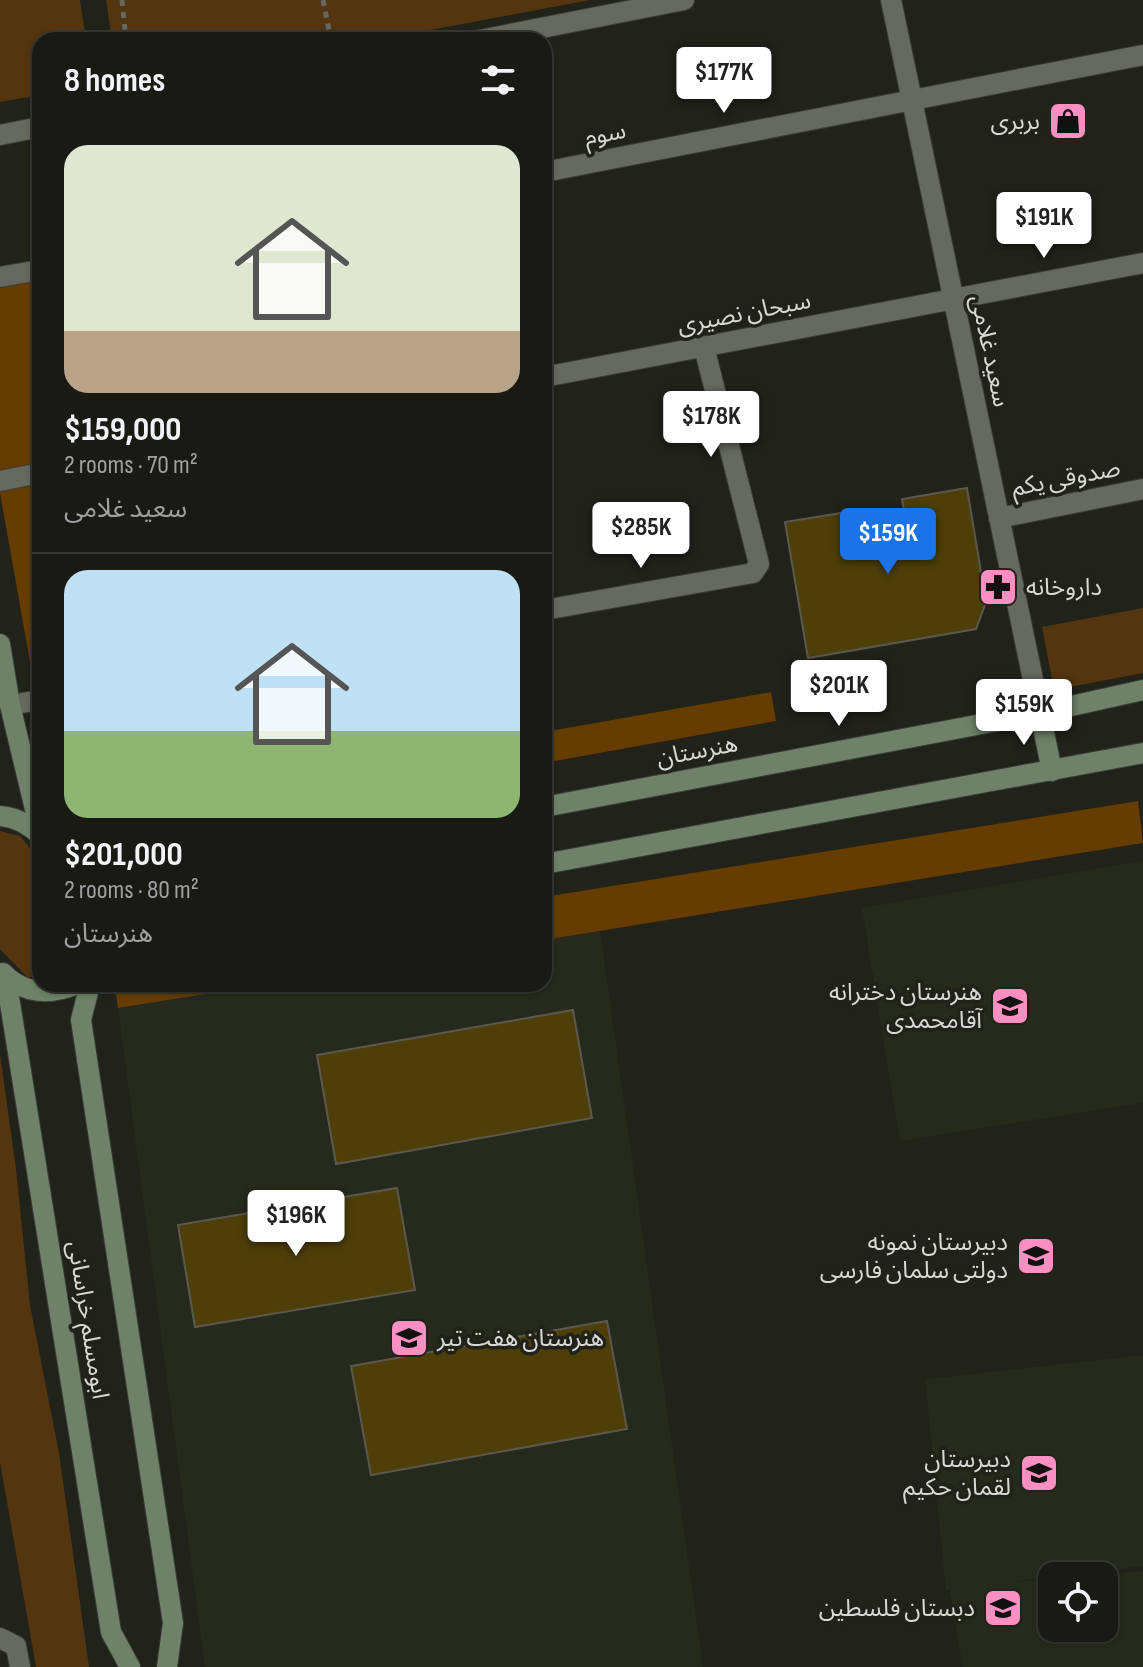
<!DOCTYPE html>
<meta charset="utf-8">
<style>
body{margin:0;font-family:"Sofia Sans Condensed","Noto Sans Arabic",sans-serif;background:#22231d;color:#f1f3f6;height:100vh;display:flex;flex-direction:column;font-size:30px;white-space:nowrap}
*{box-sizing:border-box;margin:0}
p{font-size:26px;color:#9fa1a0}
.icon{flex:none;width:44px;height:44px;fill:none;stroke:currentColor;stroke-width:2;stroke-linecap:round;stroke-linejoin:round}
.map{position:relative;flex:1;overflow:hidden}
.details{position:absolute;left:32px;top:32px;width:520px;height:960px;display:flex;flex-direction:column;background:#191a14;border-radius:24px;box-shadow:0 2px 6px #0004,0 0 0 2px #373834}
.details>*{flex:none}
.buttons{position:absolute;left:1038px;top:1562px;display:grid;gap:16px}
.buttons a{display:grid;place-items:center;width:80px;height:80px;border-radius:16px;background:#191a14;box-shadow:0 2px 6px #0004,0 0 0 2px #373834;font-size:40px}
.price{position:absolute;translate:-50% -68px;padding:0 18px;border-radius:8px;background:#fff;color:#222;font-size:26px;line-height:52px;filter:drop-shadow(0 2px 4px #0008)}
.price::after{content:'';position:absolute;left:50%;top:48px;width:24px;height:18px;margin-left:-12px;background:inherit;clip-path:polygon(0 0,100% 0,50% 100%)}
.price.on{background:#1a73e8;color:#fff}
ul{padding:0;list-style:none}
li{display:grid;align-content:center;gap:16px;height:424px;padding:0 32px}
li+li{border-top:2px solid #373834}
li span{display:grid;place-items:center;height:248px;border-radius:24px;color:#555}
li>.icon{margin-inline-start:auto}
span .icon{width:144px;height:144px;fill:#fffc;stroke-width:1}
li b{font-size:34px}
h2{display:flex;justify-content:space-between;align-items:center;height:96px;padding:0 32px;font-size:34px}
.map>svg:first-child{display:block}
.built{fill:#262a1c}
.green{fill:#533510}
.forest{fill:#663c00}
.building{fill:#4e3f08;stroke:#5b584f;stroke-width:2}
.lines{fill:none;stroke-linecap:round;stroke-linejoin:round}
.minor-casing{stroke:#3b3d37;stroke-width:22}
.secondary-casing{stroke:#3b3d37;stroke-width:22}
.path{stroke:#676861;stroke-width:5;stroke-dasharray:6 6;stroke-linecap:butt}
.minor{stroke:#66695f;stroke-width:20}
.secondary{stroke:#6f8269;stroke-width:20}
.labels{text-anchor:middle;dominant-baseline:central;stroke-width:7;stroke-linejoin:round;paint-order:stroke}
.poi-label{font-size:24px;fill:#d8d9d4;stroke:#21221a;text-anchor:end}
.street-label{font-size:24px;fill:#d8d9d4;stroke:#21221a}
</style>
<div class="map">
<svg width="1143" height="1667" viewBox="0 0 1143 1667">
<rect width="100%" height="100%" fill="#21221a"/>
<g class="built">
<path d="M 1143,861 L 1143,1103 L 900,1141 L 862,908 Z"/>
<path d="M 600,931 L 703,1667 L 205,1667 L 118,1008 L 268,984 L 544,984 L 544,940 Z"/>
<path d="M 1143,1355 L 1143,1566 L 1011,1582 L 1052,1579 L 1052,1628 L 1104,1628 L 1104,1576 L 1089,1576 L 1143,1571 L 1143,1667 L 963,1667 L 950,1590 L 946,1590 L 925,1379 Z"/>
</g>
<g class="green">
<path d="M 0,0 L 80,0 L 86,40 L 40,40 L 40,95 L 0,102 Z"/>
<path d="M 106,0 L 590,0 L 377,40 L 112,40 Z"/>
<path d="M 1143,608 L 1143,673 L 1054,690 L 1042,627 Z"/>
<path d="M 0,831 L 20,836 L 40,860 L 40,976 L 27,977 L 0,949 Z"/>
<path d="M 0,1054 L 16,1169 L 30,1305 L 59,1453 L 89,1667 L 36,1667 L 0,1462 Z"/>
</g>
<g class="forest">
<path d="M 40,272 L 40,718 L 0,493 L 0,279 Z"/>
<path d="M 771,692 L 776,721 L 544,763 L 544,732 Z"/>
<path d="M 1138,801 L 1143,843 L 544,940 L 544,897 Z"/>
<path d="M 120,984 L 268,984 L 118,1008 L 115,987 Z"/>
</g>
<g class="building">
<path d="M 967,488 L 986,602 L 976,629 L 808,658 L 785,522 L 854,511 L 858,530 L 906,522 L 902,499 Z"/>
<path d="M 573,1010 L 592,1118 L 336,1164 L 317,1055 Z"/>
<path d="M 397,1188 L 415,1290 L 195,1327 L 178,1225 Z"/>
<path d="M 607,1321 L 627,1429 L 371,1475 L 351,1366 Z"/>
</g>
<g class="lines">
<g class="minor-casing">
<g id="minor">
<path d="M 891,0 L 1040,713"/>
<path d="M 480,40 L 684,0"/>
<path d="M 0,135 L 40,127"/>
<path d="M 544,172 L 1143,55"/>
<path d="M 0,277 L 40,270"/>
<path d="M 544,377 L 1143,263"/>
<path d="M 0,481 L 40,473"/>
<path d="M 999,518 L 1143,489"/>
<path d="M 544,610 L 753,573 L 759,564 L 704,347"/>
<path d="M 10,705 L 40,700"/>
<path d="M 0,1638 L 16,1646 L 20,1667"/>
</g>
</g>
<g class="secondary-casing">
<g id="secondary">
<path d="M 0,644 L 10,705 L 40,830"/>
<path d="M 1040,713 L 1052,771"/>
<path d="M 544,807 L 1040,713 L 1143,690"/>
<path d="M 0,816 C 16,817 28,824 40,835"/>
<path d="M 544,864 L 1143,753"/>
<path d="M 3,973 C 24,995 51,995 77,984"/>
<path d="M 6,978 L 111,1632 L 130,1667"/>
<path d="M 90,984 L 81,1020 L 173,1623 L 167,1667"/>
</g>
</g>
<g class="path">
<path d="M 122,0 L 126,40"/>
<path d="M 323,0 L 331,40"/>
</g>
<use href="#minor" class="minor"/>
<use href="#secondary" class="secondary"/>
</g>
<defs>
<g id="shop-square" transform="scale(2)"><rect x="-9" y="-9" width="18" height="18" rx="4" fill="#fc8fc1" stroke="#21221a"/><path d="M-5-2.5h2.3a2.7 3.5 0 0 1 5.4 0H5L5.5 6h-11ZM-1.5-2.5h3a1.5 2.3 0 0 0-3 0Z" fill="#111"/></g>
<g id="pharmacy-square" transform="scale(2)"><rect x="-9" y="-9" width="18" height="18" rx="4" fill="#fc8fc1" stroke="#21221a"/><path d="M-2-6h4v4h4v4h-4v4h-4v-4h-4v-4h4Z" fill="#111"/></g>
<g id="school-square" transform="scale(2)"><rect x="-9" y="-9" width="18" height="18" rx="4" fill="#fc8fc1" stroke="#21221a"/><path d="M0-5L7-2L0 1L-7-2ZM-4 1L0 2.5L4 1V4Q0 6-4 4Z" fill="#111"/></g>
</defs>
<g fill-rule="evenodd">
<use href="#shop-square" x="1068" y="121"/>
<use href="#pharmacy-square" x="998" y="587"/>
<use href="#school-square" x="1010" y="1006"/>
<use href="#school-square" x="1036" y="1256"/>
<use href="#school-square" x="409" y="1338"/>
<use href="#school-square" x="1039" y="1473"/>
<use href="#school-square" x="1003" y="1608"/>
</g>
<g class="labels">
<g class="poi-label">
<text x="1040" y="121">بربری</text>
<text x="1026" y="587" text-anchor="start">داروخانه</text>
<text x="982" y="992">هنرستان دخترانه<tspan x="982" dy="28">آقامحمدی</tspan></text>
<text x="1008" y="1242">دبیرستان نمونه<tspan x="1008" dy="28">دولتی سلمان فارسی</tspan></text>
<text x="437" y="1338" text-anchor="start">هنرستان هفت تیر</text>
<text x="1011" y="1459">دبیرستان<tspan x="1011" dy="28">لقمان حکیم</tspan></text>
<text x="975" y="1608">دبستان فلسطین</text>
</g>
<g class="street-label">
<text transform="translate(605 134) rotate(-11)">سوم</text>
<text transform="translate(744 313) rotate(-11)">سبحان نصیری</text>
<text transform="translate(990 351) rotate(78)">سعید غلامی</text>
<text transform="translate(1066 478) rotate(-11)">صدوقی یکم</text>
<text transform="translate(697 751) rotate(-11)">هنرستان</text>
<text transform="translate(88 1320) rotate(81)">ابومسلم خراسانی</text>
</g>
</g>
</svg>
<div class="buttons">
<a><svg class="icon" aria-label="locate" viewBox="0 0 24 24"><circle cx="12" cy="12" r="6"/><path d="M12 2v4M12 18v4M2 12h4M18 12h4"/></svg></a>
</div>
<b class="price" style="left:724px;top:115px">$177K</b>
<b class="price" style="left:1044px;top:260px">$191K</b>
<b class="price" style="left:711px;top:459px">$178K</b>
<b class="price" style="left:641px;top:570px">$285K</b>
<b class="price on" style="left:888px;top:576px">$159K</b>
<b class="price" style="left:839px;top:728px">$201K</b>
<b class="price" style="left:1024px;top:747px">$159K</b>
<b class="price" style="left:296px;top:1258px">$196K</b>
<section class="details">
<h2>8 homes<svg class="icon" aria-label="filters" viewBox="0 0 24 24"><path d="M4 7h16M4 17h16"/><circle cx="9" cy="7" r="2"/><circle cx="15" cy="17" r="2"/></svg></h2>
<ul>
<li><span style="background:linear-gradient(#dfe7d0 75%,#b9a48a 0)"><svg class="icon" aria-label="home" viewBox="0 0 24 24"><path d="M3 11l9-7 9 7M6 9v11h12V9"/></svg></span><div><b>$159,000</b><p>2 rooms · 70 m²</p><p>سعید غلامی</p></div></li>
<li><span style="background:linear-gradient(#bfe0f5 65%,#8fb573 0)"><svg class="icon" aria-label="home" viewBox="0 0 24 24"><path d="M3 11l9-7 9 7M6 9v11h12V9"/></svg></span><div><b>$201,000</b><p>2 rooms · 80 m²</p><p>هنرستان</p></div></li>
</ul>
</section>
</div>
